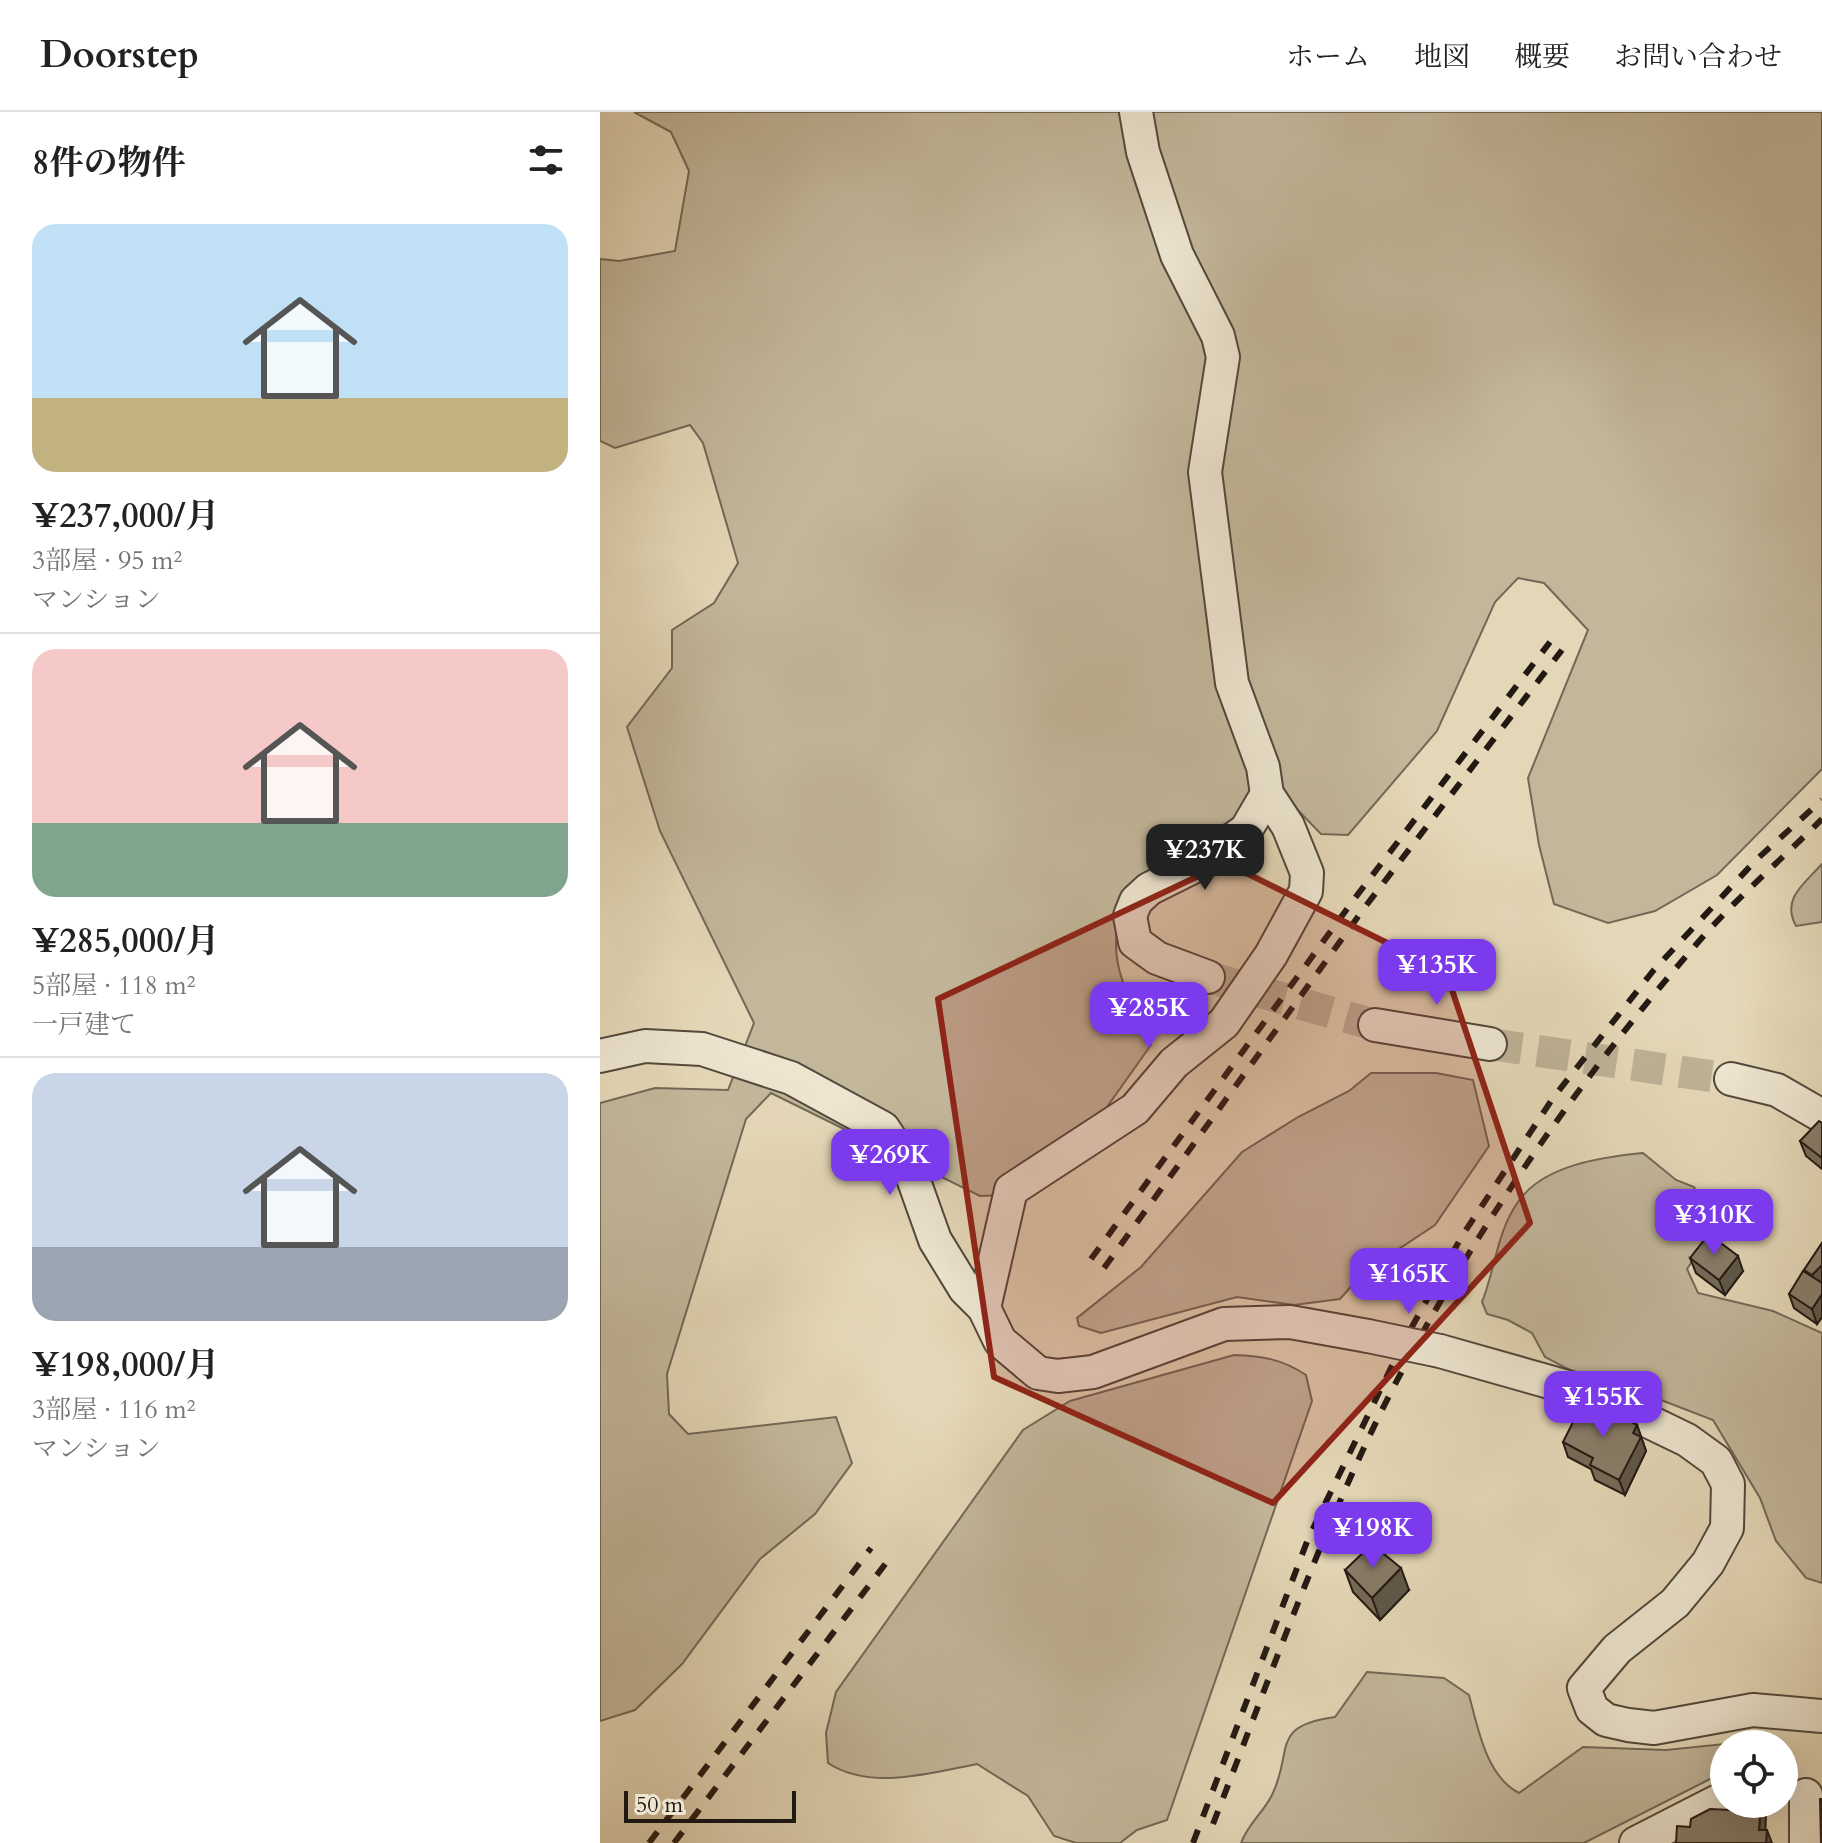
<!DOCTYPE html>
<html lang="ja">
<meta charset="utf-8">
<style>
body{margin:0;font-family:Cardo,"Noto Serif JP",serif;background:#f2f2f2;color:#222;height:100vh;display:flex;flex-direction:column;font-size:30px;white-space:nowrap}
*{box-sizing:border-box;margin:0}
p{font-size:26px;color:#767676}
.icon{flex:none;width:44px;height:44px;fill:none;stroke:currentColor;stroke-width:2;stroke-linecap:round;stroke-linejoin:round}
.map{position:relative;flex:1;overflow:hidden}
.side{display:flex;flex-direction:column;background:#fff;width:600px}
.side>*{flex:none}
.buttons{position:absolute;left:1110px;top:1618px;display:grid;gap:16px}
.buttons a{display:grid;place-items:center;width:88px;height:88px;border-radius:50%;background:#fff;box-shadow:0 8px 32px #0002;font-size:40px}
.scale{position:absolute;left:24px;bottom:20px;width:172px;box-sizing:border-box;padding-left:8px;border:4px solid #231913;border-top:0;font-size:22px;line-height:28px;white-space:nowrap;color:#231913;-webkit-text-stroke:6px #ede5d0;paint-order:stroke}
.price{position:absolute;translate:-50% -68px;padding:0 18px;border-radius:16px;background:#7c3aed;color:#fff;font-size:26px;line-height:52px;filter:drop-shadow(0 2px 4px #0008)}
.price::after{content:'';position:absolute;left:50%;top:48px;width:24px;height:18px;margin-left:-12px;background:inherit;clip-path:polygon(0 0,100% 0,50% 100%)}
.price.active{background:#222;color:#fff}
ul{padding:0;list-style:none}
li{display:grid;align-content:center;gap:16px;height:424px;padding:0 32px}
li+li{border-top:2px solid #e0e0e0}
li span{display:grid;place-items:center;height:248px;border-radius:24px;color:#555}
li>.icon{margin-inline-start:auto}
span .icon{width:144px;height:144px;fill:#fffc;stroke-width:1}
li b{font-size:34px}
h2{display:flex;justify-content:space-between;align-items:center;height:96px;padding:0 32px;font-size:34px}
header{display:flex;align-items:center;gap:48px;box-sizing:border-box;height:112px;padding:0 40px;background:#fff;border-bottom:2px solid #e0e0e0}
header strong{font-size:38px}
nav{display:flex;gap:44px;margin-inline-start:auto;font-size:28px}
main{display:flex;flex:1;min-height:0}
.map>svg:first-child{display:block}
.green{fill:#c3b79b;stroke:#736857;stroke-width:2}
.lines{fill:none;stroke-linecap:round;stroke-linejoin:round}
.minor-tunnel{stroke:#bdb196;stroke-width:32;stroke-dasharray:32 16;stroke-linecap:butt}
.minor-casing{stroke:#53483c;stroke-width:36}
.minor{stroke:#ede5d0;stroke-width:32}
.rail{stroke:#231913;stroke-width:6;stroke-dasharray:14 14;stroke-linecap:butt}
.minor-bridge-casing{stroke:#53483c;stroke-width:36;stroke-linecap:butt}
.minor-bridge{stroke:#ede5d0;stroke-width:32}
.wall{fill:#746b59;stroke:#231913;stroke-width:2}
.shaded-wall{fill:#5e5749;stroke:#231913;stroke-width:2}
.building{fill:#877c68;stroke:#231913;stroke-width:2}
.marked{fill:#8f2418;fill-opacity:0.2;stroke:#8f2418;stroke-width:6;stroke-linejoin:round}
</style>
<header>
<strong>Doorstep</strong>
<nav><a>ホーム</a><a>地図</a><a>概要</a><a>お問い合わせ</a></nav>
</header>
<main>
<section class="side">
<h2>8件の物件<svg class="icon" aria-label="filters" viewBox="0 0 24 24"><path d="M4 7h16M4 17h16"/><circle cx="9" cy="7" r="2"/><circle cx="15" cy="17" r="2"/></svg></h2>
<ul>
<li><span style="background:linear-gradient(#bfe0f5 70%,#c2b280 0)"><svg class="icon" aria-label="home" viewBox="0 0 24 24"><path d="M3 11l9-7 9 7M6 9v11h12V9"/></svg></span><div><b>¥237,000/月</b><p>3部屋 · 95 m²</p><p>マンション</p></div></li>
<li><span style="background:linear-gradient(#f6c9c9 70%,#7fa58c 0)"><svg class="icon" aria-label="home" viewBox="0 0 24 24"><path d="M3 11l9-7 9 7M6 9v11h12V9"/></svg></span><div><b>¥285,000/月</b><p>5部屋 · 118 m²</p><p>一戸建て</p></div></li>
<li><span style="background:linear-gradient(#c9d6e8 70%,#9aa5b1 0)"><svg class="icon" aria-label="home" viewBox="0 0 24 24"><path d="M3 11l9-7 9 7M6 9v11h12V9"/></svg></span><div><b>¥198,000/月</b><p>3部屋 · 116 m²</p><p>マンション</p></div></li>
</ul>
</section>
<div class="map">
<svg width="1222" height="1731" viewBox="0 0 1222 1731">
<rect width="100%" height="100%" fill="#e4d7b7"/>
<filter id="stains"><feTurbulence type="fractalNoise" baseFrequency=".0025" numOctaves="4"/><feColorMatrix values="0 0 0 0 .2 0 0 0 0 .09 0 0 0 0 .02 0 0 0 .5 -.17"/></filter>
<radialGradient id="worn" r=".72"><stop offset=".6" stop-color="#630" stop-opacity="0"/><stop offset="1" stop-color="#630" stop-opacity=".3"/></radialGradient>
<g class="green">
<path d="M 34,0 L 1222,0 L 1222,657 L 1117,763 L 1055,799 L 1008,811 L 954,792 L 939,733 L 928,666 L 988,518 L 944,471 L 918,466 L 895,490 L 837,619 L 748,723 L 721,722 L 687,687 C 615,714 499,757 518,852 C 523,879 540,907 551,933 L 475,1040 L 427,1082 L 380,1084 L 171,981 L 146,1007 L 67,1262 L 69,1302 L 88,1322 L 236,1305 L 252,1351 L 215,1402 L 160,1447 L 82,1552 L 35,1598 L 0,1609 L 0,991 L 55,976 L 128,978 L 154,911 L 60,719 L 27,615 L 72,556 L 72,518 L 114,491 L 138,451 L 103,331 L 90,313 L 15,336 L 0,329 L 0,147 L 19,149 L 75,139 L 89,59 L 71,20 Z"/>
<path d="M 1222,752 L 1222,810 L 1196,814 C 1181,787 1204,772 1222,752 Z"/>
<path d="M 771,961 L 836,961 L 873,968 L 889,1034 L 835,1113 L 764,1160 L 740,1187 L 694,1193 L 637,1185 L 501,1221 L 479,1214 L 477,1206 L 541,1155 L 642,1040 L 698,1005 L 749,979 Z"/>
<path d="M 1043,1041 L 1076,1068 L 1094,1075 L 1103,1097 L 1108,1125 L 1087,1157 L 1098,1181 L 1173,1199 L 1222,1221 L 1222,1471 L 1206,1466 L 1176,1429 L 1160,1386 L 1113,1308 L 1043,1281 L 1022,1265 L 983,1265 L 945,1245 L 932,1221 L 908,1208 L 887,1202 L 882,1190 C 895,1158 897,1119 918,1090 C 943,1053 1002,1045 1043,1041 Z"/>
<path d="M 634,1243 C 662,1244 682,1247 706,1263 L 712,1289 L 567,1708 L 537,1718 L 520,1731 L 476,1731 L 454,1724 L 428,1684 L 377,1652 C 331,1661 270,1679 228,1651 L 226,1621 L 236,1580 L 423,1318 L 470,1289 Z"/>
<path d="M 767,1560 L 844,1566 L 869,1583 C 878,1616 886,1664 919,1681 L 983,1635 L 1066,1638 L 1124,1632 L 1124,1666 L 1110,1667 L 984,1731 L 641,1731 C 648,1712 663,1701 672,1683 C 694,1638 669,1614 735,1605 Z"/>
</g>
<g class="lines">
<g class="minor-tunnel">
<path d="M 608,865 L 775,913"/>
<path d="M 890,932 L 1131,967"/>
</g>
<g class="minor-casing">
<g id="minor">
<path d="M 608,865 L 557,846 L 535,830 L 530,804 L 536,789 L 549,777 L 597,753 L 646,718 L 667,682"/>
<path d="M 775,913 L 890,932"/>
<path d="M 0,944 L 45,934 L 102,937 L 191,966 L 283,1016 L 309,1055 L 335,1128 L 365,1177 L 384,1196 L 400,1229 L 438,1261 L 458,1264 L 493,1260 L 624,1212 L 690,1210 L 768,1224"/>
<path d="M 1131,967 L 1177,978 L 1222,1004"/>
<path d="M 384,1196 L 411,1078 L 535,997 L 574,951 L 624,911 L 671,843 L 706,779 L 707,761 L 688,714 L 667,682 L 663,655 L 632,571 L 605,360 L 623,245 L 618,224 L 577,143 L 543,40 L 536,0"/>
<path d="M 840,1239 L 992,1282 L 1087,1328 L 1116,1349 L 1128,1372 L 1127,1416 L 1108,1451 L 1075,1491 L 1017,1537 L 984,1576 L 992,1597 L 1006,1608 L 1028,1613 L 1054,1616 L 1153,1598 L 1222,1604"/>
<path d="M 1036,1731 L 1124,1686"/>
<path d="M 1206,1731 L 1206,1683"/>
</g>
</g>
<use href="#minor" class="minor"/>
<g class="rail">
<path d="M 491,1147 L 755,786 L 950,530"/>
<path d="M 504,1156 L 765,795 L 962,538"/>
<path d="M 613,1712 C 666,1576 715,1436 779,1304 C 862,1136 971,977 1094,835 C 1133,789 1180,749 1222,707"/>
<path d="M 49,1731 L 271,1436"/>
<path d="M 74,1731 L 289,1447"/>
<path d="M 593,1731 L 708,1427 L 803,1231 L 862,1124 L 953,986 L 1053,859 L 1156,748 L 1222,688"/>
</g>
<g class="minor-bridge-casing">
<path id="minor-bridge" d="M 768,1224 L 840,1239"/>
</g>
<use href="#minor-bridge" class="minor-bridge"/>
</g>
<g class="wall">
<path d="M 1222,1011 L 1222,1057 L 1206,1044 L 1200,1029 Z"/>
<path d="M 1222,1131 L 1222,1205 L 1217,1212 L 1194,1196 L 1189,1182 L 1206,1160 L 1204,1158 Z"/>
<path d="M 1090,1146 L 1143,1159 L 1125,1183 L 1096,1161 Z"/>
<path d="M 1019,1307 L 1037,1313 L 1046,1339 L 1025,1383 L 995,1368 L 991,1357 L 968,1345 L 963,1330 Z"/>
<path d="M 745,1458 L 809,1478 L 780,1508 L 753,1480 Z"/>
</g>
<g class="shaded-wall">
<path d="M 1138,1144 L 1143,1159 L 1125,1183 L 1119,1168 Z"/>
<path d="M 1222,1153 L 1222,1173 L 1217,1178 L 1212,1163 Z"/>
<path d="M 1222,1182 L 1222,1205 L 1217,1212 L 1212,1197 Z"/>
<path d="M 1037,1313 L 1046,1339 L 1025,1383 L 1019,1368 L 1033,1321 Z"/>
<path d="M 801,1456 L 809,1478 L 780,1508 L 772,1486 Z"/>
<path d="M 1161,1692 L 1163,1692 L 1166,1700 L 1165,1731 L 1159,1718 Z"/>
<path d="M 1167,1718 L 1172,1731 L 1166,1731 Z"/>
</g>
<g class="building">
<path d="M 1219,1009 L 1222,1011 L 1222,1046 L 1200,1029 Z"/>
<path d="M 1109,1122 L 1138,1144 L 1119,1168 L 1090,1146 Z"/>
<path d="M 1222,1131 L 1222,1153 L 1212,1163 L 1204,1158 Z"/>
<path d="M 1203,1159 L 1222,1171 L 1222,1182 L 1212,1197 L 1189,1182 Z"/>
<path d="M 983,1290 L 1019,1307 L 1020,1304 L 1037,1313 L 1033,1321 L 1041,1325 L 1019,1368 L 990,1353 L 993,1346 L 963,1330 Z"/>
<path d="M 772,1432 L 801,1456 L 772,1486 L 745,1458 Z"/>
<path d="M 1220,1687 L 1222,1687 L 1222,1731 L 1221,1731 Z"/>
<path d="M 1131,1692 L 1161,1692 L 1159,1718 L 1167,1718 L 1166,1731 L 1076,1731 L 1077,1714 L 1090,1715 L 1091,1707 L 1110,1697 L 1131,1698 Z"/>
</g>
<path class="marked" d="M 626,751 L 846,860 L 930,1111 L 673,1391 L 394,1265 L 338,887 Z"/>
<rect width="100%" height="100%" filter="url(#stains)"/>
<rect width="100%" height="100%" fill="url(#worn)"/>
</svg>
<div class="buttons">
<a><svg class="icon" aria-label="locate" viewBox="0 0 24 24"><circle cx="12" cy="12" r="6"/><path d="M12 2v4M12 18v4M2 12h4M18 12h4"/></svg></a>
</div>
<div class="scale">50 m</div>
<b class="price active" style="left:605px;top:780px">¥237K</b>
<b class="price" style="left:837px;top:895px">¥135K</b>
<b class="price" style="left:549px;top:938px">¥285K</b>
<b class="price" style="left:290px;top:1085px">¥269K</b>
<b class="price" style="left:1114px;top:1145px">¥310K</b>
<b class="price" style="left:809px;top:1204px">¥165K</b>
<b class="price" style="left:1003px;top:1327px">¥155K</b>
<b class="price" style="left:773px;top:1458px">¥198K</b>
</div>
</main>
